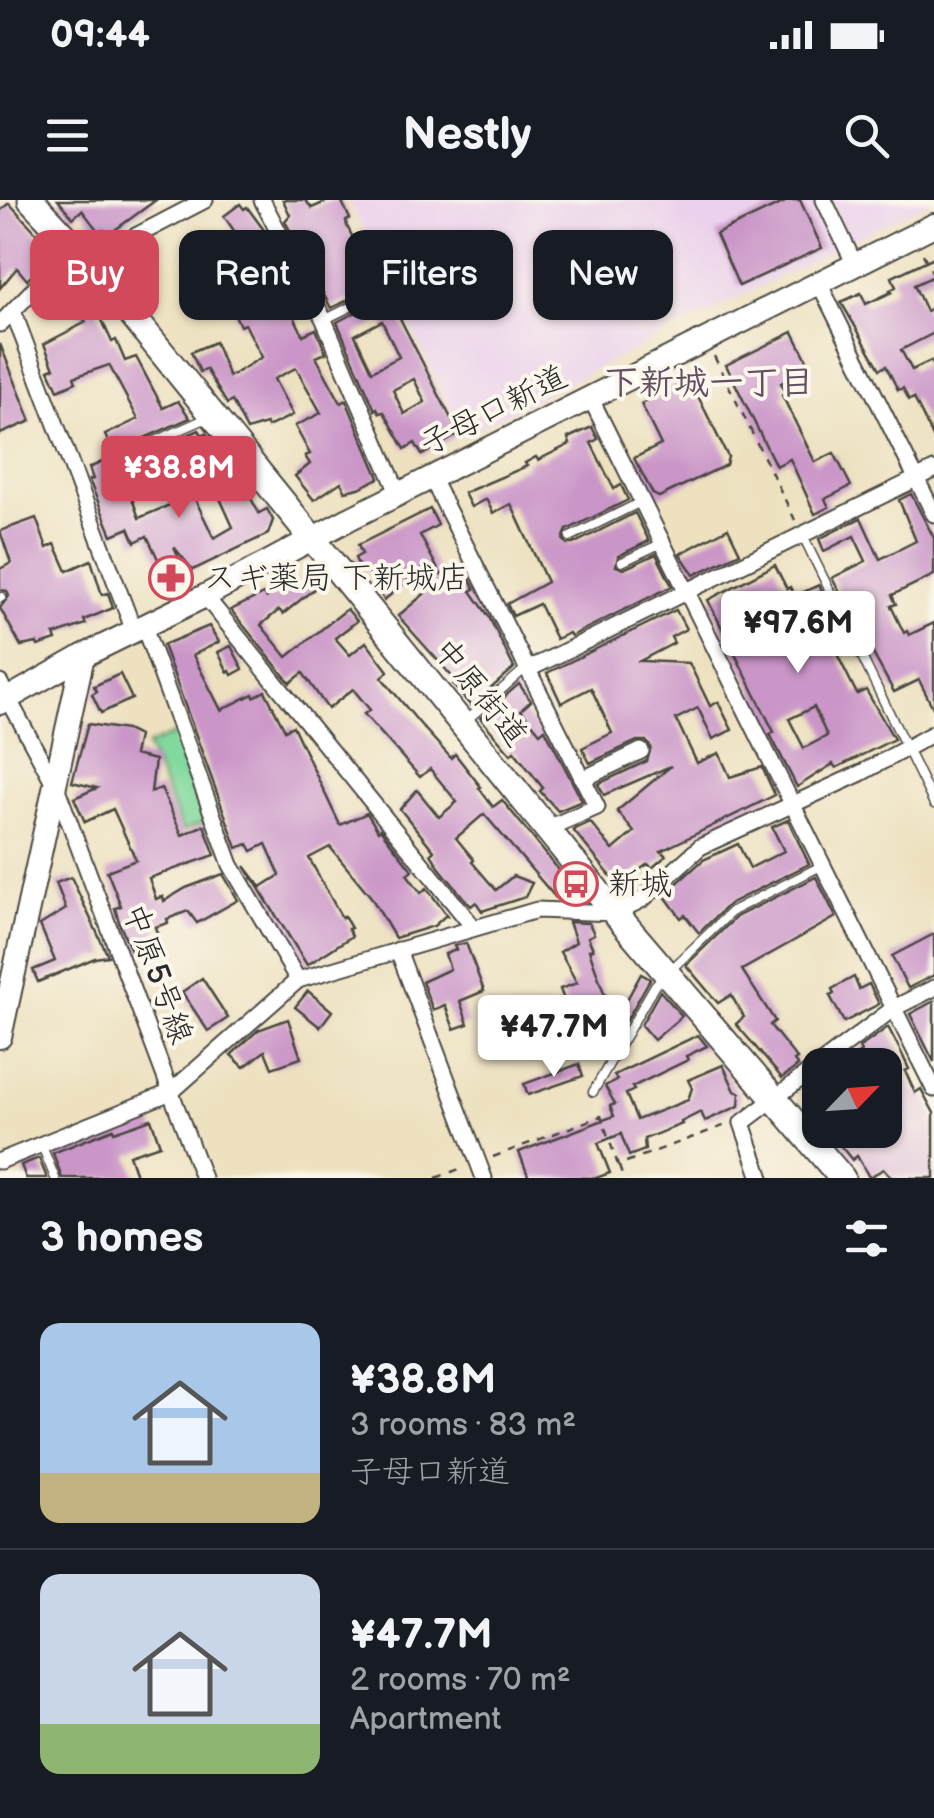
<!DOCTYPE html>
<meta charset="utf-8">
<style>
body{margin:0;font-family:"Balsamiq Sans","Klee One",sans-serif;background:#20242c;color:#f1f3f6;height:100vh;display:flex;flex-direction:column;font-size:38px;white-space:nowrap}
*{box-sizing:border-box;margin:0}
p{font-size:32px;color:#9ea1a6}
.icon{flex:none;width:55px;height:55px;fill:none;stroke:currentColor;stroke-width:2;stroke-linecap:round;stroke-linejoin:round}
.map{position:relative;height:978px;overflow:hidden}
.drawer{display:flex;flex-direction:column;background:#171b24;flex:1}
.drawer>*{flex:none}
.guide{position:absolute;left:30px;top:30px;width:875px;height:90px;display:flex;gap:20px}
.needle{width:65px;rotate:65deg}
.tools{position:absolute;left:802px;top:848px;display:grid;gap:20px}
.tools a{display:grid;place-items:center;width:100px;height:100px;border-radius:20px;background:#171b24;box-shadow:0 2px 8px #0004;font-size:50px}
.price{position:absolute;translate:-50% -85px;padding:0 22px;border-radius:10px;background:#fff;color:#222;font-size:32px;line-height:65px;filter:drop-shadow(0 2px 5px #0008)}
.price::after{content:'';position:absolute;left:50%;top:60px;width:30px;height:22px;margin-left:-15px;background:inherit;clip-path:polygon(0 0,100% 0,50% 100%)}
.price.current{background:#d1495b;color:#fff}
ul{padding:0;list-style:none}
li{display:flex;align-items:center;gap:30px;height:250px;padding:0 40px}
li+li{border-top:2px solid #363941}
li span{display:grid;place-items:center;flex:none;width:280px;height:200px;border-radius:20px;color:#555}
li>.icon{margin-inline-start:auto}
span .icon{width:120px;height:120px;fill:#fffc;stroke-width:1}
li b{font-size:42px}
h2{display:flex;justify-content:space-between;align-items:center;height:120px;padding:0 40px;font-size:42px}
.pill{padding:0 35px;border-radius:20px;background:#171b24;box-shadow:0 2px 8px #0004;font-size:35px;line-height:90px}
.pill.current{background:#d1495b;color:#fff}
.status{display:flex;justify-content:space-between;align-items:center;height:70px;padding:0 50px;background:#171b24;direction:ltr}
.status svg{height:28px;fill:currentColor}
header{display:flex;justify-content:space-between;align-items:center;height:130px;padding:0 40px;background:#171b24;font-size:45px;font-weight:700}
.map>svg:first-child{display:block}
.built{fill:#ebd1eb}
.green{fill:#82d99d;stroke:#568264;stroke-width:2.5}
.building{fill:#ca96c8;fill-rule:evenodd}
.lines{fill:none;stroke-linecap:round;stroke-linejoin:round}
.lane-casing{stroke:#484641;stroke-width:11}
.street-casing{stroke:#484641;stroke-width:19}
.secondary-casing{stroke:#484641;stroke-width:26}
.primary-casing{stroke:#484641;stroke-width:29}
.path{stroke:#484641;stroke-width:2.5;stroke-dasharray:8 8;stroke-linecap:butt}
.lane{stroke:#fff;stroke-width:8}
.street{stroke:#fff;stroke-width:15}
.secondary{stroke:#fff;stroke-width:22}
.primary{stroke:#fff;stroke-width:25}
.labels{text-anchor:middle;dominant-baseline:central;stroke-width:8;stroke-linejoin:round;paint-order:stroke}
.street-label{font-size:32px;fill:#2b2b2b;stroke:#fbf7ec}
.poi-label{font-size:32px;fill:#2b2b2b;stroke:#fbf7ec;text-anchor:start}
.neighbourhood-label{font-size:35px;font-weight:bold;fill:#635062;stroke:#fbf7ec}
</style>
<div class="status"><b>09:44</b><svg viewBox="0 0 49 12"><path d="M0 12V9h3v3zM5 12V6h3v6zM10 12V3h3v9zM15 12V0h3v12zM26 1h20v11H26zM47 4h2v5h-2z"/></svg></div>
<header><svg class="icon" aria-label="menu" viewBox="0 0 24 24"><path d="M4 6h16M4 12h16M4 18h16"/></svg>Nestly<svg class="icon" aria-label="search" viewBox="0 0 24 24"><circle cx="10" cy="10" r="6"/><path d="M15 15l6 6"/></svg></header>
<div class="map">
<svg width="934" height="978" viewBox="0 0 934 978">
<rect width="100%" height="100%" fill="#fbf7ec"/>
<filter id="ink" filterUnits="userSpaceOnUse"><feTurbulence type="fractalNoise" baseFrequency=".01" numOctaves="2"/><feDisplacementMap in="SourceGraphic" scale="20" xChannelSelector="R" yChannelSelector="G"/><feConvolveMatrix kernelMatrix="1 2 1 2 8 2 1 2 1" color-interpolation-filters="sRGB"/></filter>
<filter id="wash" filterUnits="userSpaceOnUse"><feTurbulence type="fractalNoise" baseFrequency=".0048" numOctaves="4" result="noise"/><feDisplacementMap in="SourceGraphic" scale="40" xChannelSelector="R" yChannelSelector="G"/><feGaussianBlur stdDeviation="2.25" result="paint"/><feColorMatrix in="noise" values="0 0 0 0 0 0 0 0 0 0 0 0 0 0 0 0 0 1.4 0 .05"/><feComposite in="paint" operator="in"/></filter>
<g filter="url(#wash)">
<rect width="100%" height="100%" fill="#ede1c0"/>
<g class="built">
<path d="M 348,0 L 818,0 L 838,43 L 837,48 L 464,235 Z"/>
<path d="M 828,0 L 933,0 L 852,40 L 846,38 Z"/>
</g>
<path class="green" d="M 181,531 L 213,618 L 183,631 L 147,546 Z"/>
<g id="blocks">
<g class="building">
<path d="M 58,0 L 156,0 L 108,35 L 104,30 L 98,31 L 82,10 L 73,18 Z"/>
<path d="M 283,0 L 305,0 L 312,8 L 330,0 L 341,0 L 350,19 L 346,21 L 347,26 L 360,52 L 350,62 L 366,92 L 331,108 L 285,21 L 290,15 Z"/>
<path d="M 789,0 L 800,0 L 822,48 L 739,86 L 716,34 Z"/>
<path d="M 9,3 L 54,52 L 27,80 L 17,68 L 0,88 L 0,11 Z"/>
<path d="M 240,4 L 244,9 L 247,7 L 269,37 L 299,98 L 288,104 L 303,135 L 316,129 L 326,153 L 316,157 L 341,203 L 346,200 L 379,278 L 359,288 L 345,291 L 341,282 L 314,300 L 295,276 L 310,264 L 305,256 L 310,254 L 295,226 L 321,213 L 296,168 L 274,179 L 293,215 L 268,227 L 266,224 L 247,230 L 232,201 L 227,204 L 206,169 L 200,172 L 191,152 L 215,142 L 229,177 L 262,157 L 245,124 L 240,126 L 227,97 L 269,77 L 252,42 L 245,47 L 224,16 Z"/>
<path d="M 934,57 L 934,76 L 914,85 L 926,111 L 934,107 L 934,133 L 901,150 L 912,170 L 931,161 L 934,167 L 934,239 L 914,198 L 909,200 L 903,188 L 898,190 L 886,166 L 880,169 L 841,102 L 861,93 L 866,104 L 892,92 L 890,90 L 896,87 L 892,77 Z"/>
<path d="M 70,69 L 100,104 L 96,107 L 112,142 L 116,140 L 125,161 L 136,157 L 163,208 L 178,201 L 190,218 L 113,252 L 105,235 L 138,219 L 109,165 L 74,177 L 76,182 L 58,190 L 49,170 L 54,168 L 44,144 L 86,122 L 66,98 L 47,116 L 35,104 Z"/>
<path d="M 385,89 L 459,234 L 422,255 L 415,243 L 405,249 L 384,212 L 380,213 L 377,208 L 375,210 L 337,122 L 370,105 L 373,96 ZM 382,121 L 399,157 L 372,171 L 355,135 ZM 414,179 L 425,202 L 404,214 L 393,190 Z"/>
<path d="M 793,132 L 811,168 L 781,183 L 786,193 L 782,195 L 815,262 L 834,253 L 851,286 L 825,299 L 829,307 L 815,314 L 790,259 L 776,266 L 726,165 Z"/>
<path d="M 0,144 L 31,221 L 0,234 Z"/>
<path d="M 690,180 L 728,257 L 726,265 L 659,297 L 653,294 L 634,258 L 661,245 L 641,204 Z"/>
<path d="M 592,227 L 598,239 L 591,243 L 614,289 L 621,285 L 628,300 L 567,330 L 563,339 L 567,344 L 573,344 L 635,313 L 649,341 L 618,356 L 616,366 L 624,369 L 656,354 L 672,386 L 571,436 L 569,433 L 556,439 L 539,404 L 513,416 L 507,404 L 547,382 L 511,304 L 493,313 L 486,299 L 471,307 L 464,293 L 527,266 L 525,263 L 536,257 L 538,260 L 570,244 L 568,238 Z"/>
<path d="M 199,230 L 202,235 L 206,233 L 220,255 L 165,288 L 156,269 L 166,265 L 159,248 Z"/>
<path d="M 130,261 L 137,277 L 126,282 L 139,318 L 193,295 L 214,338 L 233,327 L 219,296 L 223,294 L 218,284 L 238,275 L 259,313 L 267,309 L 273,320 L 268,334 L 193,370 L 174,347 L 185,374 L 169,382 L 147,336 L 135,342 L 129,328 L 112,335 L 89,280 L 93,279 L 89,268 L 102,262 L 105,269 L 111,269 Z"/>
<path d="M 911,294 L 934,338 L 934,375 L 892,395 L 896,404 L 891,406 L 904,433 L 907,431 L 909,435 L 934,423 L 934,510 L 919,480 L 894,492 L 832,378 L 866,361 L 854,336 L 824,351 L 819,339 L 861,318 L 880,359 L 916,341 L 899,300 Z"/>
<path d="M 430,309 L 438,325 L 420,335 L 441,375 L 456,365 L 464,378 L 468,376 L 475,389 L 471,391 L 488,415 L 514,468 L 471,506 L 453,485 L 457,482 L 398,416 L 435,385 L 423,369 L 384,400 L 367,368 L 361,371 L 355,358 L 362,354 L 358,345 Z"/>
<path d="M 36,318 L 47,348 L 55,344 L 67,371 L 91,360 L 102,395 L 108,393 L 113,408 L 84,420 L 86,424 L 54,435 L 56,440 L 38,446 L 37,443 L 21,446 L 0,408 L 9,396 L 7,391 L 0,390 L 0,369 L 11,363 L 0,331 Z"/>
<path d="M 728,328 L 740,353 L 694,375 L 680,354 Z"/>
<path d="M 775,365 L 787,389 L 790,387 L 795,396 L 819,385 L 828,404 L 815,410 L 857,494 L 866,490 L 894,539 L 836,568 L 833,564 L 797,587 L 770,534 L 774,532 L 708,400 ZM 775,393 L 795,434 L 766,448 L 763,442 L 759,444 L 743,409 ZM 814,507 L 827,536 L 804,548 L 789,519 Z"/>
<path d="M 310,376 L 319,385 L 283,414 L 279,410 L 261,425 L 287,457 L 347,409 L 357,421 L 335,438 L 350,455 L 366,442 L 388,471 L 382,478 L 420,524 L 451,558 L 455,554 L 481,587 L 479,588 L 493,607 L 502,600 L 584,701 L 556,698 L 484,614 L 456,638 L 474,660 L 472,662 L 496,690 L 513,676 L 532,683 L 525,697 L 482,711 L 476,702 L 471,706 L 467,702 L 439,667 L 431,654 L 434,651 L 400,609 L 417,590 L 439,617 L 457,602 L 430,569 L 420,577 L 364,514 L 370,510 L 353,489 L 328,509 L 303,473 L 290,483 L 231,410 L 263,394 L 266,398 L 292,379 L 299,386 Z"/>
<path d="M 676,410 L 686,429 L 671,437 L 674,443 L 640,461 L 689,463 L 710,506 L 718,502 L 732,530 L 713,539 L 698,508 L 676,519 L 697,563 L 719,553 L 730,577 L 762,567 L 775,595 L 661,651 L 666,656 L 652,668 L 648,664 L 629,677 L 634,683 L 623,691 L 573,630 L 590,622 L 613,650 L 634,632 L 617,611 L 671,566 L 604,595 L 598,584 L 647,561 L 651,547 L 646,541 L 637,541 L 590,563 L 582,548 L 612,533 L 591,488 L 561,503 L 547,473 Z"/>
<path d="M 209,426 L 219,442 L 193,455 L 221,510 L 253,494 L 254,497 L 265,491 L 285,530 L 293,526 L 340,625 L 367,613 L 378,631 L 380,629 L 412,670 L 407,674 L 421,693 L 427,688 L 448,717 L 446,715 L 434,726 L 395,738 L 371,697 L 330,647 L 309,658 L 342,718 L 344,716 L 351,728 L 348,729 L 352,736 L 307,765 L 245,666 L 261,687 L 280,675 L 266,644 L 252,651 L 248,644 L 237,648 L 163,445 Z"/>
<path d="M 231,446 L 243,469 L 232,475 L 230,471 L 228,472 L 218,452 Z"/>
<path d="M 120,474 L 132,499 L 101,513 L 92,494 L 97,491 L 94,486 Z"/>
<path d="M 519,484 L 531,501 L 521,510 L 540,533 L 545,529 L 582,601 L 558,611 L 540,591 L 543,588 L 514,551 L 511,554 L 480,518 Z"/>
<path d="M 88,524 L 126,530 L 138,536 L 134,555 L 155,560 L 151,592 L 161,588 L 182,635 L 204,625 L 215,655 L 149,678 L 156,699 L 163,696 L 164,701 L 186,688 L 223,674 L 238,700 L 197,723 L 188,711 L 167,719 L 168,723 L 155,727 L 160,742 L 132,753 L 120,725 L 115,708 L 121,706 L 107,671 L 136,660 L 113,609 L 85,622 L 74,598 L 97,588 L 72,582 Z"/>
<path d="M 788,620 L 809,664 L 729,704 L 699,733 L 685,715 L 681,718 L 664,695 L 703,660 L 738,644 L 750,668 L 784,651 L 772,627 Z"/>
<path d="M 71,677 L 108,756 L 95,758 L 38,782 L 33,770 L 55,761 L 40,725 L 66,709 L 56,683 Z"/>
<path d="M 816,677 L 836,717 L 742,770 L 775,821 L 770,825 L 797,859 L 794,861 L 798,866 L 782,878 L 736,824 L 744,817 L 731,795 L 718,803 L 686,765 L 736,717 Z"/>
<path d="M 569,722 L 589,723 L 594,734 L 588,737 L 593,749 L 589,750 L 610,810 L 625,803 L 641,774 L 650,779 L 626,821 L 615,825 L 617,836 L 582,849 L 560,789 L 577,783 L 560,752 L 576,742 Z"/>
<path d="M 934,734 L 934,775 L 908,788 L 892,756 Z"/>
<path d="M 466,743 L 484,791 L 460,801 L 468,824 L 454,829 L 445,805 L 433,810 L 422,782 L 450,769 L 445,754 L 456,750 L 454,746 Z"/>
<path d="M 854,777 L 859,789 L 869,784 L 879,804 L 844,822 L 830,796 L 834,794 L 832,789 Z"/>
<path d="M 202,778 L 228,818 L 208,831 L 182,792 Z"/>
<path d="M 308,791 L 332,811 L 320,827 L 295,807 Z"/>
<path d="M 660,791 L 682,816 L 654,840 L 641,825 Z"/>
<path d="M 934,801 L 934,862 L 910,814 Z"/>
<path d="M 288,819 L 301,858 L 272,868 L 265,851 L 244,867 L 231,855 L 258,830 Z"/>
<path d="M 888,827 L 901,852 L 909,869 L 905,871 L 915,893 L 921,889 L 934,913 L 934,978 L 892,978 L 884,969 L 869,977 L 857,956 L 852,960 L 828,930 L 885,930 L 885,913 L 901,904 L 889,879 L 885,881 L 885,865 L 837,865 L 861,852 L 859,848 Z"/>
<path d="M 698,835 L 707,846 L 686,856 L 688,860 L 632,887 L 634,890 L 626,894 L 637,920 L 688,900 L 692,888 L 688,880 L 723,865 L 735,891 L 740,893 L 739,906 L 705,921 L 701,912 L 681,922 L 682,924 L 644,939 L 645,950 L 629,956 L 621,934 L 598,943 L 610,973 L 596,978 L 529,978 L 519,952 L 614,916 L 610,906 L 615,904 L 605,886 L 617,880 L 614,875 Z"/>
<path d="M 579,864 L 583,876 L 528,895 L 524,884 Z"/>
<path d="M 151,919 L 160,945 L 129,955 L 137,978 L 62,978 L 53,953 L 113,929 L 114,932 Z"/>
<path d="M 39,958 L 47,978 L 26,978 L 21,965 Z"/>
</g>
</g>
</g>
<g filter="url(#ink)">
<use href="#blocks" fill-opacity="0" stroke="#484641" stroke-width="2.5"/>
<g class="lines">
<g class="lane-casing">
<g id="lane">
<path d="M 324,120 L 366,99"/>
<path d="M 109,262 L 207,218"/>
<path d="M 802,334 L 934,604"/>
<path d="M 570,337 L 641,302"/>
<path d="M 622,362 L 662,343"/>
<path d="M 0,398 L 2,397"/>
<path d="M 466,521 L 527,467"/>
<path d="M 593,892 L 655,785 L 732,711 L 821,666"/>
<path d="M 42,946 L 55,978"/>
</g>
</g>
<g class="street-casing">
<g id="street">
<path d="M 262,0 L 324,120 L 399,295"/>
<path d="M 824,0 L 855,65"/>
<path d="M 88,61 L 205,0"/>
<path d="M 819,83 L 934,314"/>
<path d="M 13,111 L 134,431"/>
<path d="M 0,124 L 75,47"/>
<path d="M 591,199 L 934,889"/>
<path d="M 432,279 L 597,607 L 548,628"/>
<path d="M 205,396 L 474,728"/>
<path d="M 144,427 L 231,665 L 298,780"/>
<path d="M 529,469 L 934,270"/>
<path d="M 0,483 L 2,487"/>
<path d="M 9,500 L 57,589 L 203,978"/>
<path d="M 583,579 L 641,551"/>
<path d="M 398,750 L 484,978"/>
<path d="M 0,961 L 171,892 L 298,780 L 537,710 L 615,713 L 643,699 L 700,647 L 861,573 L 934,533"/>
<path d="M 761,978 L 742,923 L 894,808 L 934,788"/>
</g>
</g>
<g class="secondary-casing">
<g id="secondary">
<path d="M 0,503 L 83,456 L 205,396 L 349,319 L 934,25"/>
<path d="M 0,837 L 83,456"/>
</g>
</g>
<g class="primary-casing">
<path id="primary" d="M 31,0 L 88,61 L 615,713 L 842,978"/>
</g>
<g class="path">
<path d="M 923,54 L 934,76"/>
<path d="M 714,156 L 795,320"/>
<path d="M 493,957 L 601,916 L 618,965 L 726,925"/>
<path d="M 619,966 L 623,978"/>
<path d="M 436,978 L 462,968"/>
</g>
<use href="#lane" class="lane"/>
<use href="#street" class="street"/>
<use href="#secondary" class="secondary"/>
<use href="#primary" class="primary"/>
</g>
</g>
<defs>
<g id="pharmacy-ring" transform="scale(2.25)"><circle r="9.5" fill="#fbf7ec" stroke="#d1495b" stroke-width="1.5"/><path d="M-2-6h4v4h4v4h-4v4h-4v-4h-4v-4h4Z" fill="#d1495b"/></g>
<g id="bus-ring" transform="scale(2.25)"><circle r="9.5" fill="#fbf7ec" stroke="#d1495b" stroke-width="1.5"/><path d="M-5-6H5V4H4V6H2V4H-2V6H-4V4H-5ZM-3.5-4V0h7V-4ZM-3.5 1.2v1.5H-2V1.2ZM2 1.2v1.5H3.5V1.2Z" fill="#d1495b"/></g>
</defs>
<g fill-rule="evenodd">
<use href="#pharmacy-ring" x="171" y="378"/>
<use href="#bus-ring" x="576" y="684"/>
</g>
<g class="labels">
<g class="street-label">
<text transform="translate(494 211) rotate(-27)">子母口新道</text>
<text transform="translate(480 493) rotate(51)">中原街道</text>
<text transform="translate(157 774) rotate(70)">中原5号線</text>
</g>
<g class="poi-label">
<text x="204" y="378">スギ薬局 下新城店</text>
<text x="608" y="684">新城</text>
</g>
<g class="neighbourhood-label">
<text x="709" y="183">下新城一丁目</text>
</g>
</g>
</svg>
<div class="tools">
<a><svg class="needle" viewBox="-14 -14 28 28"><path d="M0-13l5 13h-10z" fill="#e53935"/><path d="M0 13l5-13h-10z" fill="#9ea1a6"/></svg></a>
</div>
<b class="price current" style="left:179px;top:321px">¥38.8M</b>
<b class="price" style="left:798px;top:476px">¥97.6M</b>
<b class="price" style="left:554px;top:880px">¥47.7M</b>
<div class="guide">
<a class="pill current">Buy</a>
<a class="pill">Rent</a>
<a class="pill">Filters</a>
<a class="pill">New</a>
</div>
</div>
<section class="drawer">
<h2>3 homes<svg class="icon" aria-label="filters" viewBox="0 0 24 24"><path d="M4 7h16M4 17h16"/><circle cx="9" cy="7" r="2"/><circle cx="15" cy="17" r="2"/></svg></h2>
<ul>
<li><span style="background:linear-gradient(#a9c7e8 75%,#c2b280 0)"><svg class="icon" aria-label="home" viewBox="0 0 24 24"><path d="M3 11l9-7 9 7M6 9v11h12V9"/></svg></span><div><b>¥38.8M</b><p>3 rooms · 83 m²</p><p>子母口新道</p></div></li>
<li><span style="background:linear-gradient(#c9d6e8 75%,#8fb573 0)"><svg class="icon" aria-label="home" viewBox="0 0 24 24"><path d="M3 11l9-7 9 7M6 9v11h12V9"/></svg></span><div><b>¥47.7M</b><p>2 rooms · 70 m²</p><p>Apartment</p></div></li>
</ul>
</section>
